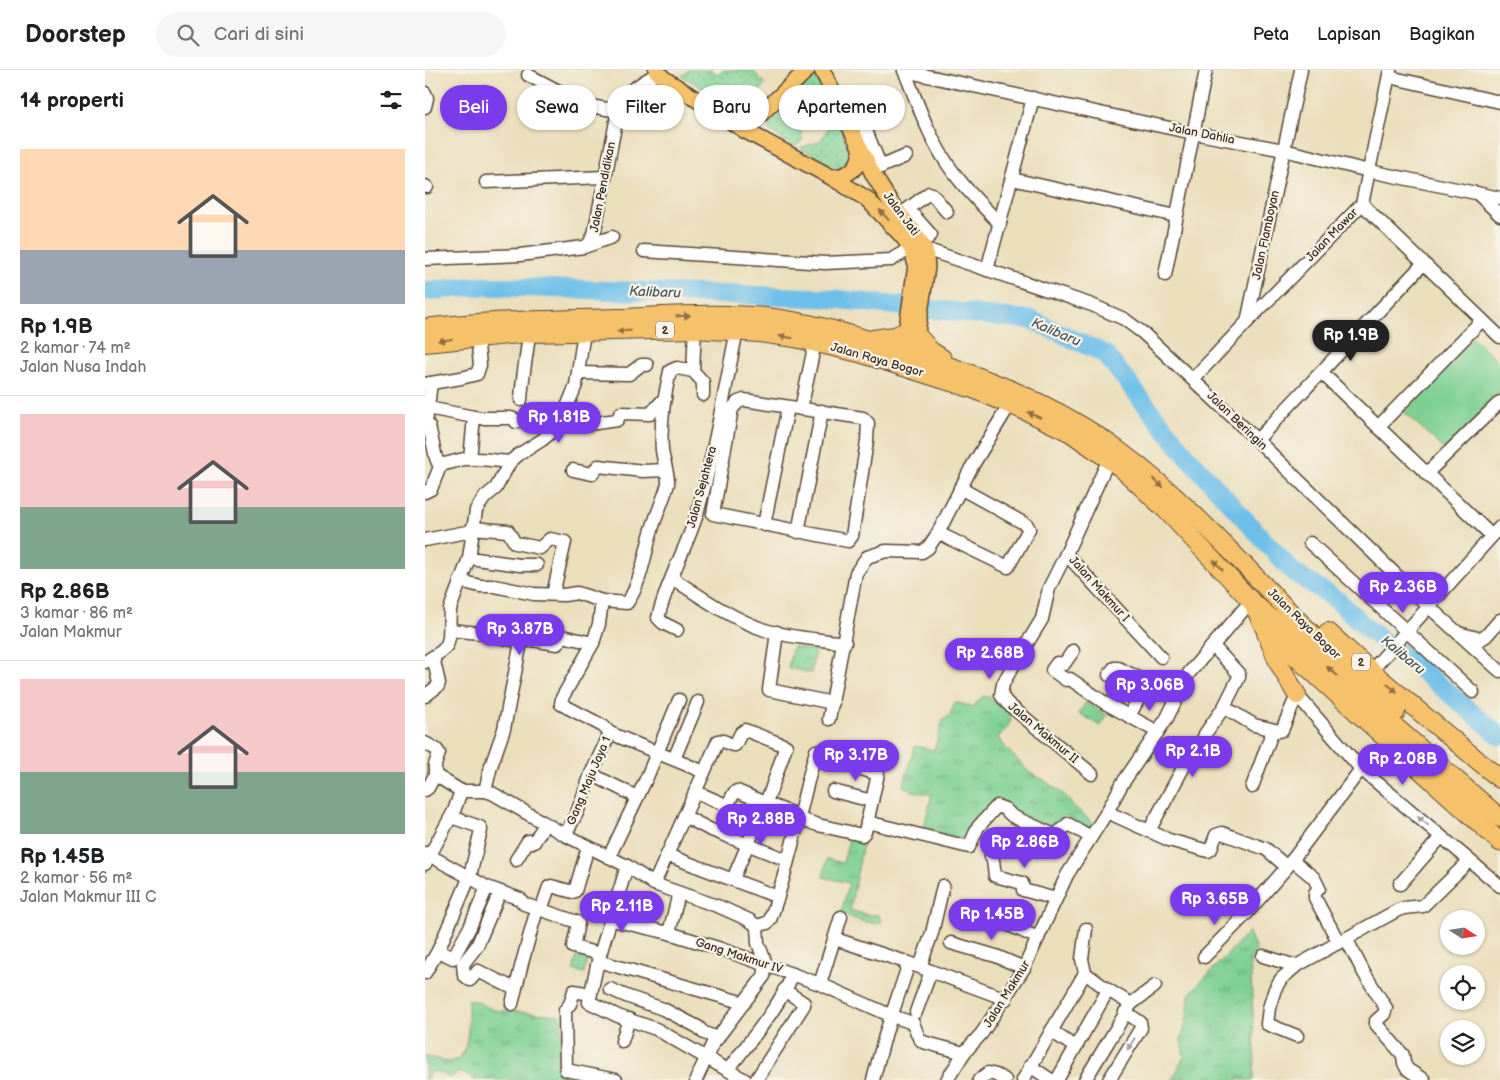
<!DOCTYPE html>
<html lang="id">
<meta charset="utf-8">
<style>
body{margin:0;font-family:"Balsamiq Sans",sans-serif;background:#f6f6f6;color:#202124;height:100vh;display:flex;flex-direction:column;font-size:19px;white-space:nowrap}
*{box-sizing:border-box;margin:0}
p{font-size:16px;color:#757577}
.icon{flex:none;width:28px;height:28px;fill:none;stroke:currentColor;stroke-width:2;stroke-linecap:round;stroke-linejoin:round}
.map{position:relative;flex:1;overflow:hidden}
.sheet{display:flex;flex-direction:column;background:#fff;width:425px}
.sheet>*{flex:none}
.banner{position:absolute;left:15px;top:15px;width:475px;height:45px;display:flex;gap:10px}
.needle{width:32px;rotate:102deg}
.tools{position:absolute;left:1015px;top:840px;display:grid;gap:10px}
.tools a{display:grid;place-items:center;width:45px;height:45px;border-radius:50%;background:#fff;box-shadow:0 1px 4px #0004;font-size:25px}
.price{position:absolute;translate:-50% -42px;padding:0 11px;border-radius:18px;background:#7c3aed;color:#fff;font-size:16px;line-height:32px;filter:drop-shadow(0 1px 2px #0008)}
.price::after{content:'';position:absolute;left:50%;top:30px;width:15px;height:11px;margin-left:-8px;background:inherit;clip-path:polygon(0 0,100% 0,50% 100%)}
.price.active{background:#222;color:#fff}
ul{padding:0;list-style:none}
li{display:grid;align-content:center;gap:10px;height:265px;padding:0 20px}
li+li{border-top:1px solid #e0e0e0}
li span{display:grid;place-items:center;height:155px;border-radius:0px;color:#555}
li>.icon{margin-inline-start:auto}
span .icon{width:90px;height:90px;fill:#fffc;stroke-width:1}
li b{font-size:21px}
h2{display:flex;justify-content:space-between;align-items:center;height:60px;padding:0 20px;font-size:21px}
.chip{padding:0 18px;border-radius:22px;background:#fff;box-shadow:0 1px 4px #0004;font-size:18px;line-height:45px}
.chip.active{background:#7c3aed;color:#fff}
header{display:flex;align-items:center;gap:30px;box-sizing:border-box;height:70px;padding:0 25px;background:#fff;border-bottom:1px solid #e0e0e0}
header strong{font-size:24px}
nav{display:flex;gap:28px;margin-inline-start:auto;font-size:18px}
.search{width:350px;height:45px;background:#f6f6f6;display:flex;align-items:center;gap:12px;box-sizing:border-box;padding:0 18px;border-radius:28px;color:#757577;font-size:19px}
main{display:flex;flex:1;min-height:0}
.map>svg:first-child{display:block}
.grass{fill:url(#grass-tufts);stroke:#5c7d58}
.park{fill:url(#park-crowns);stroke:#5c7d58}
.garden{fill:url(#garden-dots);stroke:#5c7d58}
.pitch{fill:#7dd092;stroke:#5c7d58}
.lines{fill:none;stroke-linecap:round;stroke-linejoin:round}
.river{stroke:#6dbfe9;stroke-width:19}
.minor-casing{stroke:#554536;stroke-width:15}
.major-casing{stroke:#554536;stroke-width:18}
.highway-casing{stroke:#554536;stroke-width:20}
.minor{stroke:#fff;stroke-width:12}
.major{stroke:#f5c16b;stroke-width:15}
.highway{stroke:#f5c16b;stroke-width:18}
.oneway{fill:#8f6e41}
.oneway2{fill:#a79f9a}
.labels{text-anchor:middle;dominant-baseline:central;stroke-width:4.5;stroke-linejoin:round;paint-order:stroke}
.shield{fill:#f7f3e8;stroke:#73665b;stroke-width:1}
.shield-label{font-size:11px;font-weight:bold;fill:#3b2a1e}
.street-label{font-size:12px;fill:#3b2a1e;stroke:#f7f3e8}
.water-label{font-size:14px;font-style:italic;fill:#4a575b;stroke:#f7f3e8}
</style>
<header>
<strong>Doorstep</strong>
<div class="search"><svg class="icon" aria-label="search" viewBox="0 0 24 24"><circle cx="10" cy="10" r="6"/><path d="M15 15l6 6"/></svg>Cari di sini</div>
<nav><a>Peta</a><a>Lapisan</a><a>Bagikan</a></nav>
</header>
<main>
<section class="sheet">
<h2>14 properti<svg class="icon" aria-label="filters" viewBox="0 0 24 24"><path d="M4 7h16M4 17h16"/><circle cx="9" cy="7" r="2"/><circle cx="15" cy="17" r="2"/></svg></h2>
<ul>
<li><span style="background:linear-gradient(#ffd9b3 65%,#9aa5b1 0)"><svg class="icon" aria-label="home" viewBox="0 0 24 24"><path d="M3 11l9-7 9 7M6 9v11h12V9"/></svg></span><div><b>Rp 1.9B</b><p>2 kamar · 74 m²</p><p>Jalan Nusa Indah</p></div></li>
<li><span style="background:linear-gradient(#f6c9c9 60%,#7fa58c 0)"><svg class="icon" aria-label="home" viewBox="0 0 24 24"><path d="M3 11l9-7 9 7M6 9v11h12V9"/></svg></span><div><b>Rp 2.86B</b><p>3 kamar · 86 m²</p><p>Jalan Makmur</p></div></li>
<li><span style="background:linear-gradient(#f6c9c9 60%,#7fa58c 0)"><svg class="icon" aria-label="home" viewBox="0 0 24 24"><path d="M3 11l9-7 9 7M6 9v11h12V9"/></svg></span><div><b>Rp 1.45B</b><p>2 kamar · 56 m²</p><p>Jalan Makmur III C</p></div></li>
</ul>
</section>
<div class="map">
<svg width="1075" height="1010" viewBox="0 0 1075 1010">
<defs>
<pattern id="grass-tufts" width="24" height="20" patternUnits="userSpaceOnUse" patternTransform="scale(1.25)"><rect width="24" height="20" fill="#7dd092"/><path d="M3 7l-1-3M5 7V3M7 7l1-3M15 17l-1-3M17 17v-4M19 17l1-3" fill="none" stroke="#68a977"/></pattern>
<pattern id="park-crowns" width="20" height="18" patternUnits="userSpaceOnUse" patternTransform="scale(1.25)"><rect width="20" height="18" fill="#7dd092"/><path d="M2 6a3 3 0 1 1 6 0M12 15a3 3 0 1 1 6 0" fill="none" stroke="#68a977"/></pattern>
<pattern id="garden-dots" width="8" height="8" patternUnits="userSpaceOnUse" patternTransform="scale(1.25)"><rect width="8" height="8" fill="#7dd092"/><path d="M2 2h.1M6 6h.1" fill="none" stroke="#68a977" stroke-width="1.8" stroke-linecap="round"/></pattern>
</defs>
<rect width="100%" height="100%" fill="#f7f3e8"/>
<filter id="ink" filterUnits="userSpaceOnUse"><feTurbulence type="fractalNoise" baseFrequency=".02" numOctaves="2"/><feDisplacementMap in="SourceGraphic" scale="10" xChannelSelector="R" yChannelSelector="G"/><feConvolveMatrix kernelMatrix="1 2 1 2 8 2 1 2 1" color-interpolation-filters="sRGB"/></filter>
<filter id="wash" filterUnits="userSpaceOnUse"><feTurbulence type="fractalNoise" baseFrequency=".0096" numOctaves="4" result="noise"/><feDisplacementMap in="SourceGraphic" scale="20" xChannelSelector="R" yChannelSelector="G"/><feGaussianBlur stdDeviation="1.12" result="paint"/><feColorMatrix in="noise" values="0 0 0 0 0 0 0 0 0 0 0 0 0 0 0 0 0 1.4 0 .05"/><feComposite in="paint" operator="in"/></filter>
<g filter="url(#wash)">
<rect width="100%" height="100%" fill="#ebdebb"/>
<g class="grass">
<path d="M 558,626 C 567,627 590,640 585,652 C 583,658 577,663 573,668 L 581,678 L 605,703 L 619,710 L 642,727 L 646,734 L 670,754 L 664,759 L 642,746 L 630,758 C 618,752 602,749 591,742 C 583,737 584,730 571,731 L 541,770 L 497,763 L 507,725 L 488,721 L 478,716 L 490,676 L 509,680 L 518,650 L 525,645 L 530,632 L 548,637 Z"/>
<path d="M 425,765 L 439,768 L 425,840 L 442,845 L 453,845 L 457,851 L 453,854 L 436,851 L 416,843 L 424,813 L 398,807 L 402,789 L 418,793 Z"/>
<path d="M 824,862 L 831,880 L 825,888 L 830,982 L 829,1010 L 747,1010 L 759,987 L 756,970 L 763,944 L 764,924 Z"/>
<path d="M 43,930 L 53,932 L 68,940 L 136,945 L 138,1001 L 178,1010 L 49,1010 C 41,1001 34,1001 25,1008 L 10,1001 L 5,1003 L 0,1010 L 0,986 L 23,992 L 34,989 C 46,972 43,950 43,930 Z"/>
</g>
<path class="park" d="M 368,576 L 390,581 L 386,603 L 363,598 Z"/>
<g class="garden">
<path d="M 263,0 L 287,0 L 293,5 L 298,0 L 327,0 L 341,14 L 325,31 L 312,38 L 303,34 L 257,6 Z"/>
<path d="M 383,8 L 394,10 L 408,37 L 401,47 L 388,45 L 376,58 L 377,71 L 369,77 L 345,61 L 342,50 Z"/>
<path d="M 410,43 L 426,87 L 421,93 L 413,99 L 375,78 C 380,75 384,76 390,73 C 400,70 403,59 404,50 Z"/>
</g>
<g class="pitch">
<path d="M 1048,267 L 1075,293 L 1075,324 L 1021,381 L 978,341 Z"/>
<path d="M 661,632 L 682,645 L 675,656 L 654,643 Z"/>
<path d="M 153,882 L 164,885 L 159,903 L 148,900 Z"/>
</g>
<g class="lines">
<path class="river" d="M 0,221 L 56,216 L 400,228 L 607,250 L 680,284 L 761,385 L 867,501 L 913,531 L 945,561 L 984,590 L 1075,666"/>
</g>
</g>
<g filter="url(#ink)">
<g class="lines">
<g class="minor-casing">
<g id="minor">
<path d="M 479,0 C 491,29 501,60 518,87 C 533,112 555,133 575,154"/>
<path d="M 479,1 L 768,63 L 859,80 L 944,101 L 1075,128"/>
<path d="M 103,5 L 160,35 L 193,41"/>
<path d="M 964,7 L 1075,32"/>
<path d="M 0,23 L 2,28 L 0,37"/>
<path d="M 434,44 L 456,97"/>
<path d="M 428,47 L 457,33"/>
<path d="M 448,100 L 481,86"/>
<path d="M 587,109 L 751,146"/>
<path d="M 61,112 L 180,107"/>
<path d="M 0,116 L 2,117"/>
<path d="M 1052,123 L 1075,145"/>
<path d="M 937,134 L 1075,267"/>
<path d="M 483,139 L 506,165 L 497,173"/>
<path d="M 475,145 L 504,123 L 507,124 L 522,142"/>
<path d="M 163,175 L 169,165 L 193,41 C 201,20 214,15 233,3"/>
<path d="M 500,179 L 667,235 L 699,249 L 718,263 L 832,370 L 1003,536 L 1075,601"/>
<path d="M 219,181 L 400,193 L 466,190 L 486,178"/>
<path d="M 0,189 L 95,185 L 159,177 L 187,167"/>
<path d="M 562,200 L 608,28"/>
<path d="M 740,205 L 781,0"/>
<path d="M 822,252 L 937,134 L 965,0"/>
<path d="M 270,259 L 268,301 L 278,312 L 278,325"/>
<path d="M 154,303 L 204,304 L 216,295 L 222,295"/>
<path d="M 897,303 L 1067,466"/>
<path d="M 768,309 L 822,252 L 876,0"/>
<path d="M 6,313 L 1,353 L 4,356 L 11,388 L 13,393 L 16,394"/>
<path d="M 0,314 L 36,308 L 52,304 L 55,295 L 52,267"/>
<path d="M 96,330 C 97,308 102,285 104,263"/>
<path d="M 319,330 L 438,348 L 443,353 L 442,371 L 427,466 L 423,471 L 288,444 L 307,339 L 313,332 Z"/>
<path d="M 3,338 L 54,348 L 86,348 L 91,350 L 91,352"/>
<path d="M 376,339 L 390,273"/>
<path d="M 137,349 L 164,354 L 192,350 L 196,343 L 225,344 L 240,328"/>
<path d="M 953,357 L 1057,250"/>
<path d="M 832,370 L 999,193"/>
<path d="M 45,389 L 49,347"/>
<path d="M 684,389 L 641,484 L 736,587"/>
<path d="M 16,394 C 25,394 31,390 40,389 C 54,388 71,391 85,392"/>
<path d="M 148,400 L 167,404 L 173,396 L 218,401 L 240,400"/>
<path d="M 1001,404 L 1075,332"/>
<path d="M 0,422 L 6,419 L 16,394"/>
<path d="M 339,455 L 363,337"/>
<path d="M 47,458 L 83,461 L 90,473 L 115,478 L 125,469 L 140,472 L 128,524"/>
<path d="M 373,462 L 397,341"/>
<path d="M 513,463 L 583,497 L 604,459 L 602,455 L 535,418"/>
<path d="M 0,470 L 47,461"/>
<path d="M 885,473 L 1048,622"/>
<path d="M 641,484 L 624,518 L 617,549 L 585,601 L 578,614 L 576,625 L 582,633 L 667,704"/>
<path d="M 44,488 L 95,495 L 112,495"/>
<path d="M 247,508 C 276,527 307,549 340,560 C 365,568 394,569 420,573"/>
<path d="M 35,511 L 55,516 L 69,516 L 109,524 L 139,525 L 152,523 L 177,531 L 202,533 C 214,517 220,486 225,466 C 229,450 238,431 243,414 C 244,404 238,391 237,380 C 235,353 239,327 245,301 L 252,298 L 268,301"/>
<path d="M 177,531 L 174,554 L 168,573 L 137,628 L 136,634 L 178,656 L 185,663 L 279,702"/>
<path d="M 25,560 L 54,563 L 96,572 L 107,570 L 132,574 L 137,566 L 168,573"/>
<path d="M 252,560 L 238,553 L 233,548 C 241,513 260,481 271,447 C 289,386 299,323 312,260"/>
<path d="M 352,562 L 344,620 L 408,633"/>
<path d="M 1033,563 L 1056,569 L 1061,566 L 1075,550"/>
<path d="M 648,581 L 639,594 L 632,593 L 627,600 L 641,610 L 645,609 L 680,633 L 733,662"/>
<path d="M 0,592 L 17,581 L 22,575 L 24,568 L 25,539 L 44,488 L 51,440 L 60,427 L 71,418 L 85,392 L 93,385 L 117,370 L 131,358 L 137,349 L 151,315 L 159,262"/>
<path d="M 946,601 L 1075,457"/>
<path d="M 684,605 L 689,598 L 693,598 L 753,627"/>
<path d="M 0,626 L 13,616 L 14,613 L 8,587"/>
<path d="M 799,637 L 829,655 L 854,661 L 857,660 L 872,625 L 936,699 L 1075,816"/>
<path d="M 704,646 L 714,628 L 724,624 L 730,615"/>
<path d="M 404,649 L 431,503 L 442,487 L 461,481 L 497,482 L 503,478 L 513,463 L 546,398 L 585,334"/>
<path d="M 0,673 L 11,679 L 14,683 L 10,695 L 10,705 L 36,721"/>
<path d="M 249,689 L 273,632"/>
<path d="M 166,704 L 212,727"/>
<path d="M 827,717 L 848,660"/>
<path d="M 0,720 L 3,718 L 10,705"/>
<path d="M 36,721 L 60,721 L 67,723 L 140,765 L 202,796 L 229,814 L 295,837 L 324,850 L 332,856"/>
<path d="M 60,721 L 66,696 L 79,659 L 96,572"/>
<path d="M 408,721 L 447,731"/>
<path d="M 271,722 L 301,735 L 303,734 L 309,723 L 312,721 L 340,733 L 369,744 C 371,746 373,747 375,749 L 393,755 L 437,765 L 440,762 L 453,704 L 419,694 L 391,681 C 375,737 365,795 345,850 L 342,853 L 332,856"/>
<path d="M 682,742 L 744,770 L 783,781 L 786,779 L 791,765 L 797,763 L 841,779 L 862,797"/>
<path d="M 259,746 L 284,759 L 362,790"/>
<path d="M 442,752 L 544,777 L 553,757 L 572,736 L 580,739 L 587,746 L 629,765 L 632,764 L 643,754 L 666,767"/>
<path d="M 724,761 L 763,689 L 767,686 L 777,689 L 779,688 L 782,679 L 777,672 L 780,664 L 799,637 L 814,607 L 814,604 L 788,576"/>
<path d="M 140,765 L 152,743 L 166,704 L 185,663"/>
<path d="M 0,783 L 62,817 L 95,829 L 99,834 L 152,852 L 153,853 L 148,877 L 175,884"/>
<path d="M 601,783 L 611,757"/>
<path d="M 242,785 L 353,827"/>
<path d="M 184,787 L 222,707 L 254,630"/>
<path d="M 566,787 L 568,790 L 570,806 L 597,813 L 598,820 L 631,829"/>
<path d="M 91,790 L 103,771 L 109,772 L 120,754"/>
<path d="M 867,790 L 889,808 L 894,818 L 890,823 L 890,828 L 914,873"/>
<path d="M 0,794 L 29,741 L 36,721"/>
<path d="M 202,796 L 173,891 L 164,932 L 193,946 L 231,959 L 320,1010"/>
<path d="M 229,814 L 293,671 C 299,668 304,676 310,675 L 316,663 L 320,660 L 361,676 L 346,720 L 308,809"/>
<path d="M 975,814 L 1016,767"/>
<path d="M 75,822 L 52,876 L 38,894 L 39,905 L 45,910 L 53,901 L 90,919"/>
<path d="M 548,839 L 613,868"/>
<path d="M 116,840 L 124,817 L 126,816 L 148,822 L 150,821 L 163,777"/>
<path d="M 187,850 L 244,863 L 296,879 L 395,914 L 416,847"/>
<path d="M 661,859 L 657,889 L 660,903 L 683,920"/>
<path d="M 244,863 L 254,823"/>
<path d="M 410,869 L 484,893 L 581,929"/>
<path d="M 922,870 L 939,903 L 961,938 L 959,944 L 951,951 L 951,954 L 978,985 L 979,993 L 982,999 L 999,1010"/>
<path d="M 526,873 L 571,886 L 599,898"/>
<path d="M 13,881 L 28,888 L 45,857 L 62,817"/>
<path d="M 838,886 L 871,896"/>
<path d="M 779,887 L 821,844 L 862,797 L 936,699"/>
<path d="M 173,891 L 319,933"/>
<path d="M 495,897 L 507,863 L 518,816"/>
<path d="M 0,903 L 13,881 L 45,806 L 56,760 L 55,757 L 26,747"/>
<path d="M 395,914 L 467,946 L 488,953 L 494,968 L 498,972 L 539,983"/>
<path d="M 185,919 L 201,926 L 238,939 L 273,957 L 279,963 L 293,968"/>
<path d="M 166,924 L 149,921 L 145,934 L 140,940 L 141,1000 L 191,1010"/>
<path d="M 87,934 L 97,893 L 112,839"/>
<path d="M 491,942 L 506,901"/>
<path d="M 626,961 L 650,977"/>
<path d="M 872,966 L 842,954 L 844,938 L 850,919 L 856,909 L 871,896 L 973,840 L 979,838 L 998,836 L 1044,791"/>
<path d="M 197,971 L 204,949"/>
<path d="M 605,996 L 626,1010"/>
<path d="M 303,1000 C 326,969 353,939 368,904"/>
<path d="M 271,1010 L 287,975 L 339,906 L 341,894 L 333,873 L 332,856"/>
<path d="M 331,1010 L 379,935 L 379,933 L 359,920"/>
<path d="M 448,1010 L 461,962 L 484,893"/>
<path d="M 522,1010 L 539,983 L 557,963 L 599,898 L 642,805 L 682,742 L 697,714 L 742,648 L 764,603 L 826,531"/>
<path d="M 554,1010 L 563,1003 L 571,1005 L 580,1010"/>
<path d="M 598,1010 L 660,903"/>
<path d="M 632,1010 L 683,920 L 706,934"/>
<path d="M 660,1010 L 706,934 L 730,916"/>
<path d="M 684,1010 L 716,958 L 715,952 L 700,942"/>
</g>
</g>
<g class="major-casing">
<g id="major">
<path d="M 231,0 L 238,8 L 319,60 L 406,107 L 442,129 L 478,167 L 486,178 L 491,195 L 477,292"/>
<path d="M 397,0 L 449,106 L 466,133 L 489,162 L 500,179 L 502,197 L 490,276"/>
<path d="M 319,60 L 382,0"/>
<path d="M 406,107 C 423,107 437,97 435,79"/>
</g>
</g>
<g class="highway-casing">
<g id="highway">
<path d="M 0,258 C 64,250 129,250 194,248 C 245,246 297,242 349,248 C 393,254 435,267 478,281 C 555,305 627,332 693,380 C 756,426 808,484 862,539 C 897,575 935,608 971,642"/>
<path d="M 492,265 L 506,281 L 517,288"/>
<path d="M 448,269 L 470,266 L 481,261"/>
<path d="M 0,273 L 104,263 L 270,259 L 335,263 L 370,268 L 434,283 L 548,319 L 605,343 L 646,363 L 696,398 L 741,440 L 826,531 L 1075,748"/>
<path d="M 830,538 L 840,559 L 1075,772"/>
<path d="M 903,562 L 946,601 L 1075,709"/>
<path d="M 841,563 L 854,594 L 872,625"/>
</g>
</g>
<use href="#minor" class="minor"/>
<use href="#major" class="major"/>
<use href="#highway" class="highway"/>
</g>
<defs><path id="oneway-solid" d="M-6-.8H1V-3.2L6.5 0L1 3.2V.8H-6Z" transform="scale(1.25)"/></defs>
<g class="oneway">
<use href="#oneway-solid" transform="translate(459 145) rotate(-133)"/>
<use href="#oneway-solid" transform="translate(258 246) rotate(-2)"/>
<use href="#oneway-solid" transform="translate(199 261) rotate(178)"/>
<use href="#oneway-solid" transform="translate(361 267) rotate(-170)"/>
<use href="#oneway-solid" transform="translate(20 270) rotate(173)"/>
<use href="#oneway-solid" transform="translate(609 345) rotate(-155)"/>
<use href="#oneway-solid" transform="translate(733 413) rotate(41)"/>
<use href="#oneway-solid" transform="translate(793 495) rotate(-133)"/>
<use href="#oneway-solid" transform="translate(907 601) rotate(-139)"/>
<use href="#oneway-solid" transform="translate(967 618) rotate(40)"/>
</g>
<g class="oneway2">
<use href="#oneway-solid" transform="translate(998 751) rotate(-140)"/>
<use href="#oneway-solid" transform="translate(706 974) rotate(122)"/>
</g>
</g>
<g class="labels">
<g class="shield">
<rect x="231" y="251.5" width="18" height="17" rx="4"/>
<rect x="927" y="583.5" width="18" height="17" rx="4"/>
</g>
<g class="shield-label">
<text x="240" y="260">2</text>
<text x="936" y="592">2</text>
</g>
<g class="street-label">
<text transform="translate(777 64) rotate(11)">Jalan Dahlia</text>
<text transform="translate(178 117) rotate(-79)">Jalan Pendidikan</text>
<text transform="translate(476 144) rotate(53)">Jalan Jati</text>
<text transform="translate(841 165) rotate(-78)">Jalan Flamboyan</text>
<text transform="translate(907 165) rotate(-46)">Jalan Mawar</text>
<text transform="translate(452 290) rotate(16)">Jalan Raya Bogor</text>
<text transform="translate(812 351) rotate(44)">Jalan Beringin</text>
<text transform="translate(277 417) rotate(-75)">Jalan Sejahtera</text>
<text transform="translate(674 519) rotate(48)">Jalan Makmur I</text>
<text transform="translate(879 554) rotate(44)">Jalan Raya Bogor</text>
<text transform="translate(618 663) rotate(40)">Jalan Makmur II</text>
<text transform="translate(164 711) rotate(-67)">Gang Maju Jaya 1</text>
<text transform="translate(314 886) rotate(18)">Gang Makmur IV</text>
<text transform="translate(582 924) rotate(-58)">Jalan Makmur</text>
</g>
<g class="water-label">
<text transform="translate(230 222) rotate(2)">Kalibaru</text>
<text transform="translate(631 262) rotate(23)">Kalibaru</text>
<text transform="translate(978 585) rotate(40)">Kalibaru</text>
</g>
</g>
</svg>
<div class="tools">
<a><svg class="needle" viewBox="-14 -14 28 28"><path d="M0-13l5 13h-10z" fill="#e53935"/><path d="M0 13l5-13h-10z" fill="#757577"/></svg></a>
<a><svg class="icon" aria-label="locate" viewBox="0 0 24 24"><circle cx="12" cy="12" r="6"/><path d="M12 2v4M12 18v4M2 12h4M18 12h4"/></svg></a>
<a><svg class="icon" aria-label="layers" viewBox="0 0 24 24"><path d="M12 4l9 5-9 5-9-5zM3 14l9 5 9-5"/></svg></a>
</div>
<b class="price active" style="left:926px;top:292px">Rp 1.9B</b>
<b class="price" style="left:134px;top:374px">Rp 1.81B</b>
<b class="price" style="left:978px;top:544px">Rp 2.36B</b>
<b class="price" style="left:95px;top:586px">Rp 3.87B</b>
<b class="price" style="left:565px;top:610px">Rp 2.68B</b>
<b class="price" style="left:725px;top:642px">Rp 3.06B</b>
<b class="price" style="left:768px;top:708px">Rp 2.1B</b>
<b class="price" style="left:431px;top:712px">Rp 3.17B</b>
<b class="price" style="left:978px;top:716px">Rp 2.08B</b>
<b class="price" style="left:336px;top:776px">Rp 2.88B</b>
<b class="price" style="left:600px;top:799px">Rp 2.86B</b>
<b class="price" style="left:790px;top:856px">Rp 3.65B</b>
<b class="price" style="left:197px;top:863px">Rp 2.11B</b>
<b class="price" style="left:567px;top:871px">Rp 1.45B</b>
<div class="banner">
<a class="chip active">Beli</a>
<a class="chip">Sewa</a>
<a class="chip">Filter</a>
<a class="chip">Baru</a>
<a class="chip">Apartemen</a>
</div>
</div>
</main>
